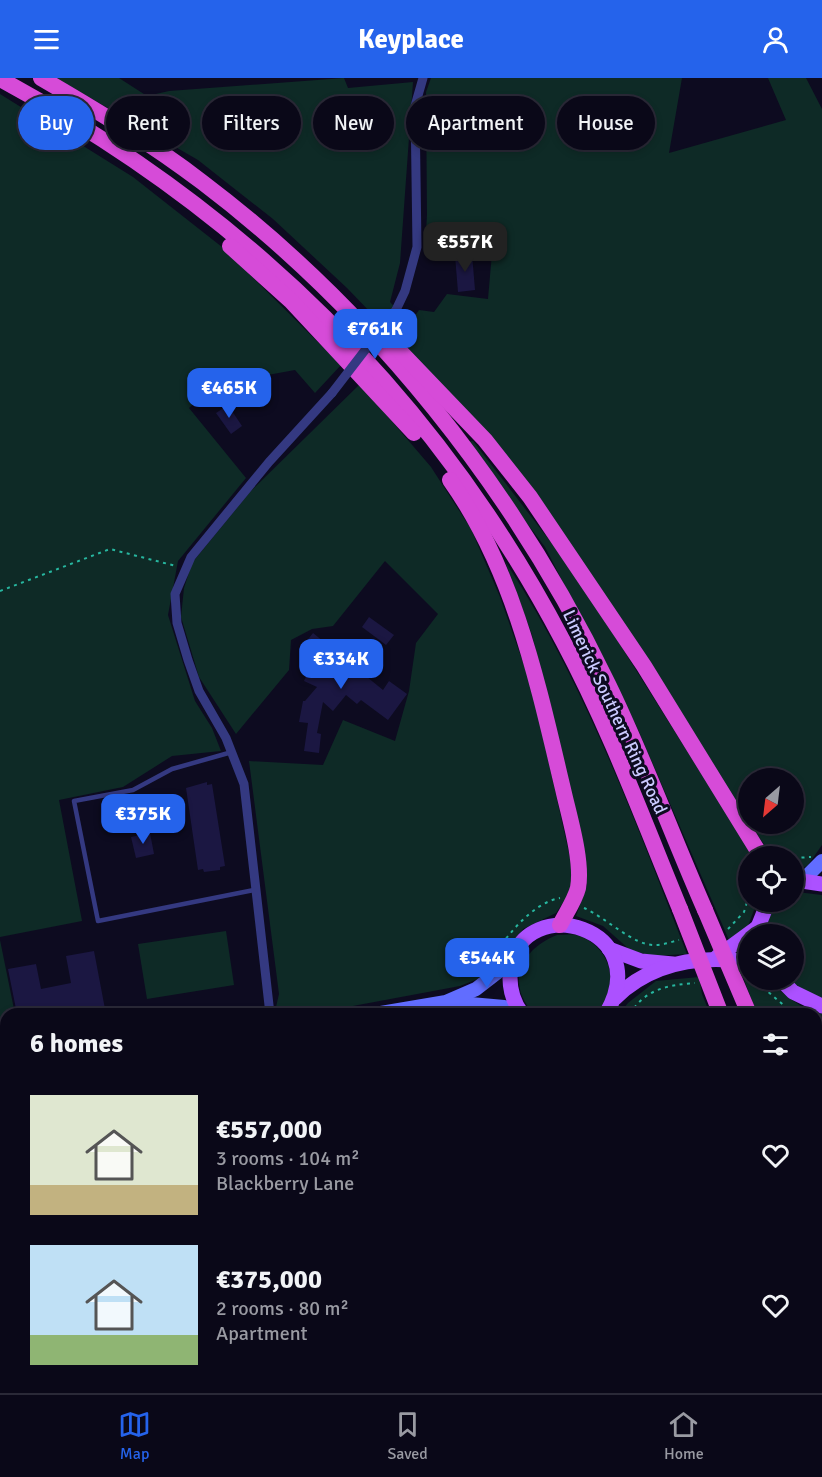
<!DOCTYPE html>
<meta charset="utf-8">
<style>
body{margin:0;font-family:Signika,sans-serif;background:#181625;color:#f1f3f6;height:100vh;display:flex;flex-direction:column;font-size:22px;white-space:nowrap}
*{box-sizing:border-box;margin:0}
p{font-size:20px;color:#999aa2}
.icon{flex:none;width:33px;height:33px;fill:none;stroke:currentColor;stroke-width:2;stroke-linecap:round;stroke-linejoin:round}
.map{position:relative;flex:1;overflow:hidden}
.panel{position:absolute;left:0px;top:930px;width:822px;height:386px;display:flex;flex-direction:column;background:#0a0818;border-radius:18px 18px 0 0;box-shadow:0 3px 9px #0003,0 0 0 2px #2a2937}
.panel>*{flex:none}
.top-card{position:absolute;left:18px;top:18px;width:786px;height:54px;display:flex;gap:12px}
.needle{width:39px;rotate:208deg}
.buttons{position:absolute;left:738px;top:690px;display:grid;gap:12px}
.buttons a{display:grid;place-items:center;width:66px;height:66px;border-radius:50%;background:#0a0818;box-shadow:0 3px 9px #0003,0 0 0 2px #2a2937;font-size:30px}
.price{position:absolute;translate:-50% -51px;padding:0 14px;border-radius:12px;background:#2563eb;color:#fff;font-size:20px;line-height:39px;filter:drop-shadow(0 2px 3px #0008)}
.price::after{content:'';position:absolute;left:50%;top:36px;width:18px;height:14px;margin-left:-9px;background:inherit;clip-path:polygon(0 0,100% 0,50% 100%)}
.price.current{background:#222;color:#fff}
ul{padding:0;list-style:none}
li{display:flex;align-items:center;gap:18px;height:150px;padding:0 30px}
li span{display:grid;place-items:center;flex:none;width:168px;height:120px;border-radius:0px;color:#555}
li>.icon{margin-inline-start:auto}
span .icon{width:72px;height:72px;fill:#fffc;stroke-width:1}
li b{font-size:26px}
h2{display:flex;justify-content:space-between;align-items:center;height:72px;padding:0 30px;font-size:26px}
.tag{padding:0 21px;border-radius:27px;background:#0a0818;box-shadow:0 3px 9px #0003,0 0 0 2px #2a2937;font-size:21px;line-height:54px}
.tag.current{background:#2563eb;color:#fff}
header{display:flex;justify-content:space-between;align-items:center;height:78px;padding:0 30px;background:#2563eb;color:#fff;font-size:27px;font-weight:700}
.tab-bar{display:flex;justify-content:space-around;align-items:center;height:84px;border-top:2px solid #2a2937;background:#0a0818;font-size:16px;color:#999aa2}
.tab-bar a{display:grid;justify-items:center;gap:3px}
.tab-bar .current{color:#2563eb}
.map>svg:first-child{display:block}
.green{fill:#0e2a26}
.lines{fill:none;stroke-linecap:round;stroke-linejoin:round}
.stream{stroke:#0a2746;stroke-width:3}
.building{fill:#1b1742}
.path{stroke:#27b69f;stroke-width:2;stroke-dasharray:3 4.5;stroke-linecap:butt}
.service{stroke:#343981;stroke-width:4.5}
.minor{stroke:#343981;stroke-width:9}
.secondary{stroke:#616dff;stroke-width:14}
.primary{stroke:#ac51ff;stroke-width:15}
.trunk{stroke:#d64bd8;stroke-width:16}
.minor-bridge{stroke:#343981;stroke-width:9}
.trunk-bridge{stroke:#d64bd8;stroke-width:16}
.labels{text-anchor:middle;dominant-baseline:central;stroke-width:6;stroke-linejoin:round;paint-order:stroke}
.street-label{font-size:18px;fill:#cbcaff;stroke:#0d0b20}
</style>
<header><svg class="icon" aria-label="menu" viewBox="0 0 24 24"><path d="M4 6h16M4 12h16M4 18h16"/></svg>Keyplace<svg class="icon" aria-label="person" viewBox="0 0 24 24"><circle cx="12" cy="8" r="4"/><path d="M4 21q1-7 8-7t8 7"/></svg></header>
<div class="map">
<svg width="822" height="1315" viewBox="0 0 822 1315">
<rect width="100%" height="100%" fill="#0d0b20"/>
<g class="green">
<path d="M 56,0 L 119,0 L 147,18 L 169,13 L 344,0 L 348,10 L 413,4 L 400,185 L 390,224 L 410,245 L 419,232 L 434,234 L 447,216 L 488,221 L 492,175 L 425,172 L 427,137 L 426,14 L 431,0 L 682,0 L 669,75 L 786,42 L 768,0 L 806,0 L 822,31 L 822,767 L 808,787 L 797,794 L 794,793 L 794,778 L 772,778 L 750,746 L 794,746 L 794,700 L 748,700 L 748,743 L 475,343 L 347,210 L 273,141 L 198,82 Z"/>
<path d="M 0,16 L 133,99 L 222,169 L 341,287 L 315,315 L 295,292 L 214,307 L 189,330 L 246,400 L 178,483 L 168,537 L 195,623 L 212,650 L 221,673 L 172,678 L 123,709 L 59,722 L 82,843 L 0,859 Z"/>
<path d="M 360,306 L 431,389 L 471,451 L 500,519 L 532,610 L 571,784 L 572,811 L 556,835 L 523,851 L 504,879 L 485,898 L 460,908 L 310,936 L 287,936 L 276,929 L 279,916 L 249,683 L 323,687 L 343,642 L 395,663 L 409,613 L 416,565 L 438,536 L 385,483 L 333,548 L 312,551 L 291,562 L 289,592 L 236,656 L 199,599 L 181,539 L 184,510 L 192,485 L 250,414 Z"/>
<path d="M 473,363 L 560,476 L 602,538 L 753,778 L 748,778 L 748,824 L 757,824 L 748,848 L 729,862 L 636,647 L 545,469 L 465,364 Z"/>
<path d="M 505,483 C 584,604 635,742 687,876 L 653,878 L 630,872 L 603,848 L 576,838 L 587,807 L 580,752 L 532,557 Z"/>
<path d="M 797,814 L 822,817 L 822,921 L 810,917 L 790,902 L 794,902 L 794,856 L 766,856 C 764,843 769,833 778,824 L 794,824 L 794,815 Z"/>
<path d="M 226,853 L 234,907 L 147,921 L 138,866 Z"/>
<path d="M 557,857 C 563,857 570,856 576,857 C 612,867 622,911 596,936 L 534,936 C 505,905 521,871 557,857 Z"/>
<path d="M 0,862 L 15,936 L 6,936 L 6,989 L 0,990 Z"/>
<path d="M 740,891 L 748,893 L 748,902 L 768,902 C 785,917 800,931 822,936 L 822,1096 L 816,1081 L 816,936 L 757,936 Z"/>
<path d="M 699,899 L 702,916 L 710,936 L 619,936 L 628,925 L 656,903 Z"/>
<path d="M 816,1187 L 822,1202 L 822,1250 L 816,1240 Z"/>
<path d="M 816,1268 L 822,1279 L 822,1315 L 709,1315 L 710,1310 L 816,1310 Z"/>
<path d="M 164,1310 L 201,1310 L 199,1315 L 162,1315 Z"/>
<path d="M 222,1310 L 480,1310 L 221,1315 Z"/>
<rect x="549" y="1310" width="146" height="5"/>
</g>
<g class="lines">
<path class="stream" d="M 729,1315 L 730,1310"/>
</g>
<g class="building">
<path d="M 472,176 L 475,212 L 458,214 L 455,177 Z"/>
<path d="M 228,327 L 242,348 L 231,356 L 216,335 Z"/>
<path d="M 369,539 L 394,557 L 386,567 L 362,549 Z"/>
<path d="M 313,555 L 383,612 L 389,603 L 407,616 L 388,642 L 361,622 L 357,626 L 346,617 L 333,633 L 323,624 L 317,655 L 321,656 L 319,675 L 304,673 L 308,645 L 299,644 L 303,623 L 305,623 L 317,609 L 304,603 L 317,573 L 306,564 Z"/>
<path d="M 207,704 L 207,707 L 212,706 L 225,788 L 220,789 L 220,792 L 204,794 L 203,791 L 198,792 L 186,710 Z"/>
<path d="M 150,755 L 154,776 L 136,780 L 131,759 Z"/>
<path d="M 94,873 L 105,931 L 77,936 L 17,936 L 8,891 L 36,886 L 41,911 L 71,905 L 66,878 Z"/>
</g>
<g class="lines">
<g class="path">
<path d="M 0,513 L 110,471 L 176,488"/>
<path d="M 794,780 L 811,779"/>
<path d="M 584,830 C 605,839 634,868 655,867 C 663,867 671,864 679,862"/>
<path d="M 728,851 L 744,834 L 748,821"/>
<path d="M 489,885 C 504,861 531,825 560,820"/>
<path d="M 750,902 L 760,907 L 794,936"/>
<path d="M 630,936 C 645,911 668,907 695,905"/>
<path d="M 816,945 L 822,946"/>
<path d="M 702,1315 L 703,1310"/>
</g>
<g class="service">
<path d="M 232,674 L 172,691 L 133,712 L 74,723 L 98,843 L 254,812"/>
<path d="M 0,1132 L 6,1131"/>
<path d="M 0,1155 L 6,1154"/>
<path d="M 14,1315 L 37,1310"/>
<path d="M 210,1315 L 211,1310"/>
</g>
<g class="minor">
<path d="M 396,232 L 405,213 L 417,169 L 415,28 L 423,0"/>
<path d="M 270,936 L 244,706 L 226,660 L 199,613 L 188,582 L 177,545 L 175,516 L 191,479 L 269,384 L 332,315"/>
</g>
<g class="secondary">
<path d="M 802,803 L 822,783"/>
<path d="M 448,924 L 504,929 L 521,934"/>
<path d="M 375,936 L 446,924 L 476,911 L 512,883"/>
<path d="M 0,1000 L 6,999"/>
</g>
<g class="primary">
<path d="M 794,805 L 802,803 L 822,806"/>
<path d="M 758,856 L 758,849 L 768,824"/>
<path d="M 609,871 L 641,883 L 673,886"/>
<path d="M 717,879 L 758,849"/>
<path d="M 781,902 L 793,914 L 822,928"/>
<path d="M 615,920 C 652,884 699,877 748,884"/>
<path d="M 522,936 C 511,921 508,906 511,888 C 525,813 657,849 606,936"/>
</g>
<g class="trunk">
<path d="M 41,0 C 96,32 151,65 202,104 C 374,234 515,412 608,606 C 644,680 672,757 705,832"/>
<path d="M 0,1 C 243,132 434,318 563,563 C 609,649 643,741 680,831"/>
<path d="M 230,168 L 291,223 L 414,355"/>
<path d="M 369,241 L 485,362 L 530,419 L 644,588 L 761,778"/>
<path d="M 450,402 C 514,492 538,606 563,711 C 569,738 583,783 578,810 C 575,822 566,835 560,847"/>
<path d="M 816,1107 L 822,1123"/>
<path d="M 816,1168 L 822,1183"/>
<path d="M 816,1248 L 822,1257"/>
</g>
<path class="minor-bridge" d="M 332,315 L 396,232"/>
<g class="trunk-bridge">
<path d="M 680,831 L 720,934"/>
<path d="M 705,832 L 747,931"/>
</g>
</g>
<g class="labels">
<g class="street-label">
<text transform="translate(615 634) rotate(65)">Limerick Southern Ring Road</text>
</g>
</g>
</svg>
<div class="buttons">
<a><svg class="needle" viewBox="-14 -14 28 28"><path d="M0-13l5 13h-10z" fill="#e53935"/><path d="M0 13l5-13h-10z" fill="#999aa2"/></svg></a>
<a><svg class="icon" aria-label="locate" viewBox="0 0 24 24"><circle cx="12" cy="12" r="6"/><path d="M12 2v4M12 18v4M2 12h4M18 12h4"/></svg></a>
<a><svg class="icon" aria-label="layers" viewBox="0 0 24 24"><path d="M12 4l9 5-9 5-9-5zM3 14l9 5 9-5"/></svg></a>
</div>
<b class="price current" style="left:465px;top:195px">€557K</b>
<b class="price" style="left:375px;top:282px">€761K</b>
<b class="price" style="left:229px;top:341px">€465K</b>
<b class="price" style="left:341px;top:612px">€334K</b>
<b class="price" style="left:143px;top:767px">€375K</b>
<b class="price" style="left:487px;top:911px">€544K</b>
<div class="top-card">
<a class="tag current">Buy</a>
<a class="tag">Rent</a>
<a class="tag">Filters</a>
<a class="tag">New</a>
<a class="tag">Apartment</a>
<a class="tag">House</a>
</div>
<section class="panel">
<h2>6 homes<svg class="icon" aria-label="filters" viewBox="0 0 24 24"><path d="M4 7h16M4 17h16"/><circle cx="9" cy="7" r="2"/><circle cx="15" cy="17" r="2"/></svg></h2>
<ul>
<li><span style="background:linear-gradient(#dfe7d0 75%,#c2b280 0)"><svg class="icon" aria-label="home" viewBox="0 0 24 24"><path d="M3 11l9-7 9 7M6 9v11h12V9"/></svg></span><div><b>€557,000</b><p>3 rooms · 104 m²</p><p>Blackberry Lane</p></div><svg class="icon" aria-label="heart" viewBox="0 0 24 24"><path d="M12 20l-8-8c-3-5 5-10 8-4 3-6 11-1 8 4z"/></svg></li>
<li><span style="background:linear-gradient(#bfe0f5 75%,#8fb573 0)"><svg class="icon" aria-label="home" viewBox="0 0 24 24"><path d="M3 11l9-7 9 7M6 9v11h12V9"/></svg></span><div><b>€375,000</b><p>2 rooms · 80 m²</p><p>Apartment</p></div><svg class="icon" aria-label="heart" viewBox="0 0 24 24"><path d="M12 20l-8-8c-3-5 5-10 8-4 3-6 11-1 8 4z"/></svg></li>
</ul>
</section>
</div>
<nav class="tab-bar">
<a class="current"><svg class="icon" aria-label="map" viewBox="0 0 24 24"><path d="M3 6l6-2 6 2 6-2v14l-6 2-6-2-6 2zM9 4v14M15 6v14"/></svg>Map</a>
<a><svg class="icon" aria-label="saved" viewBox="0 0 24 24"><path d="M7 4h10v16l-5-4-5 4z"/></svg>Saved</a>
<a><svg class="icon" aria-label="home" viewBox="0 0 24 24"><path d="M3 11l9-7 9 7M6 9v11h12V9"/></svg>Home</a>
</nav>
